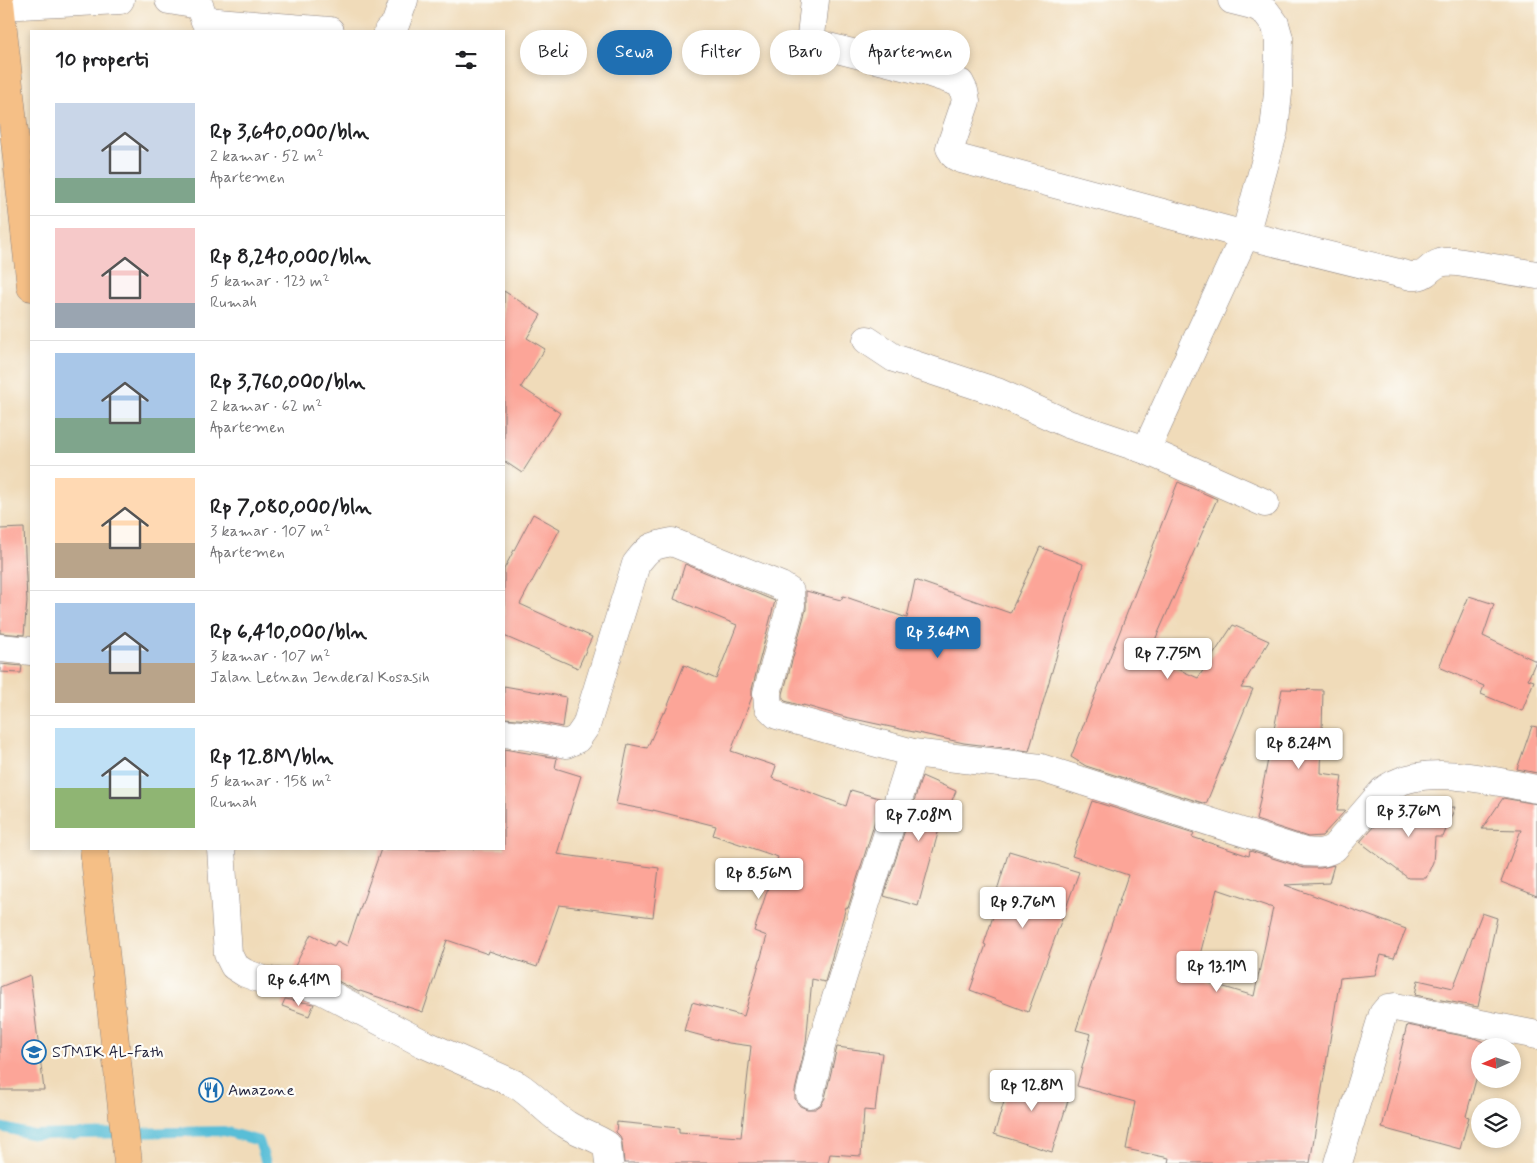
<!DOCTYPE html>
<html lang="id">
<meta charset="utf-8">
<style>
body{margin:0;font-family:Mynerve,sans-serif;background:#f2f2f2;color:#202124;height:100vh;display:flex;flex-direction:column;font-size:19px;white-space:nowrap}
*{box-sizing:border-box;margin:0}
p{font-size:16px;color:#757577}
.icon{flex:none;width:28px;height:28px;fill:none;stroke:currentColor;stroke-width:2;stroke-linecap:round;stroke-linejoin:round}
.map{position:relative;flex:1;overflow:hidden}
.drawer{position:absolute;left:30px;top:30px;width:475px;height:820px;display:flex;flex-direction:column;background:#fff;border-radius:0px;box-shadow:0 2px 8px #0003}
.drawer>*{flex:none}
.top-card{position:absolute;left:520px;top:30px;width:475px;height:45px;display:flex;gap:10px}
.needle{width:32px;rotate:267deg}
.tools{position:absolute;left:1471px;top:1038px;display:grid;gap:10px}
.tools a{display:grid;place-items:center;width:50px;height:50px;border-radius:50%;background:#fff;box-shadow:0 2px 8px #0003;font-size:25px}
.price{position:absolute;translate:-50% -42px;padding:0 11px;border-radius:5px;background:#fff;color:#222;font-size:16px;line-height:32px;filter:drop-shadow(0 1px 2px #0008)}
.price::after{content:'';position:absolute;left:50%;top:30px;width:15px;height:11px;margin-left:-8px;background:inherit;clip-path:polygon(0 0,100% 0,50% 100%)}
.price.current{background:#1f6fb2;color:#fff}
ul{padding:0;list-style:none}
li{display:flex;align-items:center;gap:15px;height:125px;padding:0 25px}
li+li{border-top:1px solid #e0e0e0}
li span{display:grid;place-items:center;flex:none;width:140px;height:100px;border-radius:0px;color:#555}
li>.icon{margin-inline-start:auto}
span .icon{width:60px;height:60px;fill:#fffc;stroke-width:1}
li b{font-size:21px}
h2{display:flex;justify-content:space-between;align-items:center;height:60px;padding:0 25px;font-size:21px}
.chip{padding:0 18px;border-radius:22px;background:#fff;box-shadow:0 2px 8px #0003;font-size:18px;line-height:45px}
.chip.current{background:#1f6fb2;color:#fff}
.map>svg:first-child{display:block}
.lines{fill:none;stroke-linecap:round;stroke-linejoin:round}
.stream{stroke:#59bed7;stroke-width:10}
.building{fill:#fca598;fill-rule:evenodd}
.street-casing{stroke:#897e7a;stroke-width:29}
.highway-casing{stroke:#897e7a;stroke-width:29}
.street{stroke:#fff;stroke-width:28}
.highway{stroke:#f5bf86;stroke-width:28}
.labels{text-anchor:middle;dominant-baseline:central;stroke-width:4.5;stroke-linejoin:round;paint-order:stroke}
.poi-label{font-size:16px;fill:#22223b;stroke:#fdfcf7;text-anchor:start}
</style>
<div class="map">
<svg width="1537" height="1163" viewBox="0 0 1537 1163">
<rect width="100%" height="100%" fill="#fdfcf7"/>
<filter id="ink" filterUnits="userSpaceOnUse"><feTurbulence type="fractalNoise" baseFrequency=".02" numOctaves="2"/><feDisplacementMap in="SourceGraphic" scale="10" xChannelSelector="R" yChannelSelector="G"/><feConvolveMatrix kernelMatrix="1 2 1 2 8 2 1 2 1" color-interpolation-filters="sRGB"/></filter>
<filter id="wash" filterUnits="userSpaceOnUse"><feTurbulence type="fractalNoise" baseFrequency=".0096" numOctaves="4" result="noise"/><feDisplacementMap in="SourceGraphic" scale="20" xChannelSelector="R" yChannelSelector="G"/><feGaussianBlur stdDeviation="1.12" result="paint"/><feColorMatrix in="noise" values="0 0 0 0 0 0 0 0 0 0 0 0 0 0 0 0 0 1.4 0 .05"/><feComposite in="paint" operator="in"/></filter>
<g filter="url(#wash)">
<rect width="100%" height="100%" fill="#f0dbb9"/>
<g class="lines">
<path class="stream" d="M 0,1127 L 34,1135 L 224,1131 L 259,1141 L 266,1163"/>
</g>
<g id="blocks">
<g class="building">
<path d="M 504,291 L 541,315 L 527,338 L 545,349 L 521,387 L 560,413 L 522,473 L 504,461 Z"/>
<path d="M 1178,482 L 1217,499 L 1148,656 L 1198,678 L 1233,625 L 1269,641 L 1241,688 L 1253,689 L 1206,804 L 1086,766 L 1071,757 Z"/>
<path d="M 533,514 L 560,529 L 520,604 L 592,637 L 578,668 L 504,636 L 504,569 Z"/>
<path d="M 24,528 L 27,602 L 24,635 L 0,633 L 0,529 Z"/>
<path d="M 1040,547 L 1083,564 L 1029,751 L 964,743 L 845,717 L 803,705 L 803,706 L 785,701 L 783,699 L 783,694 L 806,609 L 806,591 L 841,600 L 843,596 L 907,618 L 915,580 L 1010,613 Z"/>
<path d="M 685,564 L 775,601 L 752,689 L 752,697 L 731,751 L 776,766 L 772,778 L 846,806 L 851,790 L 882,799 L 848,908 L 846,907 L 825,982 L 812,979 L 806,1043 L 795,1091 L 795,1099 L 800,1106 L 807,1109 L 815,1109 L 821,1105 L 825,1098 L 837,1047 L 882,1053 L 875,1111 L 864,1110 L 861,1156 L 830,1154 L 828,1163 L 624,1163 L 622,1143 L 620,1136 L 616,1132 L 617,1122 L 679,1128 L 679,1133 L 741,1137 L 751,1046 L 729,1043 L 684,1031 L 692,1002 L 744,1016 L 767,936 L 754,931 L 778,857 L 713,835 L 716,826 L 653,810 L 653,811 L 616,804 L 628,744 L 647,748 L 663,713 L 665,713 L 684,665 L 716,679 L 737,625 L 674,599 Z"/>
<path d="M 1469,596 L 1494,604 L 1483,636 L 1536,661 L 1528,679 L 1534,681 L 1522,711 L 1481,694 L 1484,686 L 1439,667 Z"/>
<path d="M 0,664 L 22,666 L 21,673 L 0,672 Z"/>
<path d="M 504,686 L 566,697 L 562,727 L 530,720 L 504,718 Z"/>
<path d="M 1282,689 L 1323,690 L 1321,773 L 1342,776 L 1337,811 L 1345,811 L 1322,836 L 1308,837 L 1256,820 Z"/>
<path d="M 1532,726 L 1537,727 L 1537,773 L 1517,769 Z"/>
<path d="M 504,749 L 557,758 L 555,768 L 581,776 L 557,854 L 659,868 L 653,917 L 559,905 L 537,967 L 489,951 L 488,954 L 447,940 L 423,1012 L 360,991 L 359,992 L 328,976 L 313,971 L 294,968 L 311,934 L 334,946 L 337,941 L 347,946 L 381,849 L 504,849 Z"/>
<path d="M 922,776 L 956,791 L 938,833 L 918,906 L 884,896 Z"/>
<path d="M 1503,798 L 1537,804 L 1537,896 L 1501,882 L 1521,830 L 1482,829 Z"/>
<path d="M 1092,801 L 1194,833 L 1192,837 L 1249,856 L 1250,851 L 1304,868 L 1321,868 L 1334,865 L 1329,883 L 1285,885 L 1406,929 L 1394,958 L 1381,955 L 1375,975 L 1340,978 L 1310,1163 L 1168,1163 L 1169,1158 L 1126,1149 L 1135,1102 L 1077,1086 L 1091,1034 L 1076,1030 L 1128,875 L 1072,856 ZM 1217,889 L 1273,908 L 1254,996 L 1194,978 Z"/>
<path d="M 1455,807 L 1443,837 L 1435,837 L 1433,862 L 1426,878 L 1408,878 L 1360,842 L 1388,810 Z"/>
<path d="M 1009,851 L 1079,872 L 1028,1012 L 970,990 L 986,945 L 984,944 L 999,898 L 995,897 Z"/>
<path d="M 1482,913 L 1497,918 L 1478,1007 L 1415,995 L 1418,980 L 1453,988 Z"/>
<path d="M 30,975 L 44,1090 L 0,1090 L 0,987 Z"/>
<path d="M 285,999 L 314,1004 L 309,1016 L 282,1006 Z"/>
<path d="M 1407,1025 L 1474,1038 L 1486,1043 L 1485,1046 L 1480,1046 L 1480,1065 L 1466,1116 L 1469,1117 L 1460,1149 L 1382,1128 Z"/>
<path d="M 1013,1073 L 1071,1091 L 1052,1152 L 994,1134 Z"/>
</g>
</g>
</g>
<g filter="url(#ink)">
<use href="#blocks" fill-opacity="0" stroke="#897e7a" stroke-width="1"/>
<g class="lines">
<g class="street-casing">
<g id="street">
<path d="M 169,0 L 199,5 L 205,21 L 330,31"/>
<path d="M 815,0 L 811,35 L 812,40 L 817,44 L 927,72 L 960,83 L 964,91 L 966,101 L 950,148 L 955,156 L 961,159 L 1245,235 L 1411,276 C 1429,277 1427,267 1440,263 C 1445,261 1451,262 1457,262 L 1537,275"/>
<path d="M 1232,0 L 1256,6 L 1266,12 L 1275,24 L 1279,38 L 1278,93 L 1274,130 L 1245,235 L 1146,450 L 1265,503"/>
<path d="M 0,6 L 120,0"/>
<path d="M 388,31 L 395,25 L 404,0"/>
<path d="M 867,340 L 894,358 L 997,392 L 1068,424 L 1146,450"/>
<path d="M 0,648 L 31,651"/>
<path d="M 504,733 L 528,736 L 566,744 L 577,739 L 586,726 L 636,564 C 649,547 650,546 672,542 L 781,586 L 790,592 L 791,605 L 767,693 L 768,706 L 777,715 L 913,753 L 1041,768 L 1305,852 C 1315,853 1325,854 1334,848 L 1383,791 C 1421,761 1493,781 1537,789"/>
<path d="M 221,849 L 228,954 L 234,966 L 245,973 L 264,980 L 308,986 L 323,991 L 422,1043 L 517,1085 C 535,1096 548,1113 566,1124 C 579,1133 594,1136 607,1145 L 609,1163"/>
<path d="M 810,1094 L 821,1046 L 913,753"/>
<path d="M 1338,1163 L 1383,1014 L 1388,1008 L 1395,1007 L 1537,1035"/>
</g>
</g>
<g class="highway-casing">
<g id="highway">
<path d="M 0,3 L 31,287"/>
<path d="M 94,849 L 128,1163"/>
</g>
</g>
<use href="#street" class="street"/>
<use href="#highway" class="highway"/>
</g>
</g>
<defs>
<g id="university-ring" transform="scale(1.25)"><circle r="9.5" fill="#fdfcf7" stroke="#1f6fb2" stroke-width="1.5"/><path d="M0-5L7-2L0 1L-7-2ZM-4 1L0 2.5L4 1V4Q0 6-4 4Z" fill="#1f6fb2"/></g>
<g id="restaurant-ring" transform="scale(1.25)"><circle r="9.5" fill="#fdfcf7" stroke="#1f6fb2" stroke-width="1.5"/><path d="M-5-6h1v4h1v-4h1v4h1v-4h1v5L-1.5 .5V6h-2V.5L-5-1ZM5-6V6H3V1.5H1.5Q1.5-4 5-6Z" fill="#1f6fb2"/></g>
</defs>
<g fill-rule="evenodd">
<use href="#university-ring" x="34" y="1052"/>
<use href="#restaurant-ring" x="211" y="1090"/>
</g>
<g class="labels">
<g class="poi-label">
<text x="52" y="1052">STMIK AL-Fath</text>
<text x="228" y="1090">Amazone</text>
</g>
</g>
</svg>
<div class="tools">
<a><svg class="needle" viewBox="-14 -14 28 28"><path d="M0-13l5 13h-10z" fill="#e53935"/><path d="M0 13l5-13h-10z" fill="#757577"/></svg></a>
<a><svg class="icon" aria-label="layers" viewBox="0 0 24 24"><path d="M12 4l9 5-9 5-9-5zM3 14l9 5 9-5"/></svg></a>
</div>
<b class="price current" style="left:938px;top:659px">Rp 3.64M</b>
<b class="price" style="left:1168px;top:680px">Rp 7.75M</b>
<b class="price" style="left:1299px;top:770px">Rp 8.24M</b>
<b class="price" style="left:1409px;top:838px">Rp 3.76M</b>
<b class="price" style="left:919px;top:842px">Rp 7.08M</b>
<b class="price" style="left:759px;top:900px">Rp 8.56M</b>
<b class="price" style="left:1023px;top:929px">Rp 9.76M</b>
<b class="price" style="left:1217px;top:993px">Rp 13.1M</b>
<b class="price" style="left:299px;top:1007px">Rp 6.41M</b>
<b class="price" style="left:1032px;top:1112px">Rp 12.8M</b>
<div class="top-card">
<a class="chip">Beli</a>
<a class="chip current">Sewa</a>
<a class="chip">Filter</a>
<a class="chip">Baru</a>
<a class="chip">Apartemen</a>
</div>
<section class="drawer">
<h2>10 properti<svg class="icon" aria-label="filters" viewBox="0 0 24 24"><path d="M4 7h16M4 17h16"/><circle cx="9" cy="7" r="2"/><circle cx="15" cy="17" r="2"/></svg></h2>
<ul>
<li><span style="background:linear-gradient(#c9d6e8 75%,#7fa58c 0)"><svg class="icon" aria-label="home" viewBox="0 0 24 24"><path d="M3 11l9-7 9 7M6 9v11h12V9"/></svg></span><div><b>Rp 3,640,000/bln</b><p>2 kamar · 52 m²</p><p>Apartemen</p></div></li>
<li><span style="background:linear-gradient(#f6c9c9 75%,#9aa5b1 0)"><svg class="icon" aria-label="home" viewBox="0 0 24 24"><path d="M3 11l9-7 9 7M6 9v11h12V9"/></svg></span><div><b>Rp 8,240,000/bln</b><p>5 kamar · 123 m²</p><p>Rumah</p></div></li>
<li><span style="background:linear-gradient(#a9c7e8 65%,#7fa58c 0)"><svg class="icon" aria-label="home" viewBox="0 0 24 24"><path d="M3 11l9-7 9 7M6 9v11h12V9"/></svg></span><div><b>Rp 3,760,000/bln</b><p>2 kamar · 62 m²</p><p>Apartemen</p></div></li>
<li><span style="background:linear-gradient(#ffd9b3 65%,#b9a48a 0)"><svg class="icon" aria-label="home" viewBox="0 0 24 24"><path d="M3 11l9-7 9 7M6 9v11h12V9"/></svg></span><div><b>Rp 7,080,000/bln</b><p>3 kamar · 107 m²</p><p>Apartemen</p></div></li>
<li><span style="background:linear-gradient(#a9c7e8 60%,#b9a48a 0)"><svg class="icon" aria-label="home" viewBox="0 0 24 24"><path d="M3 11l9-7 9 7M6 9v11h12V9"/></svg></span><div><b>Rp 6,410,000/bln</b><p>3 kamar · 107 m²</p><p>Jalan Letnan Jenderal Kosasih</p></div></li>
<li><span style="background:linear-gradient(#bfe0f5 60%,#8fb573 0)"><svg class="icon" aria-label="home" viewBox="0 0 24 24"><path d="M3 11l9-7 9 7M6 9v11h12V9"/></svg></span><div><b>Rp 12.8M/bln</b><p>5 kamar · 158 m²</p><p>Rumah</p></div></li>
</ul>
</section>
</div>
